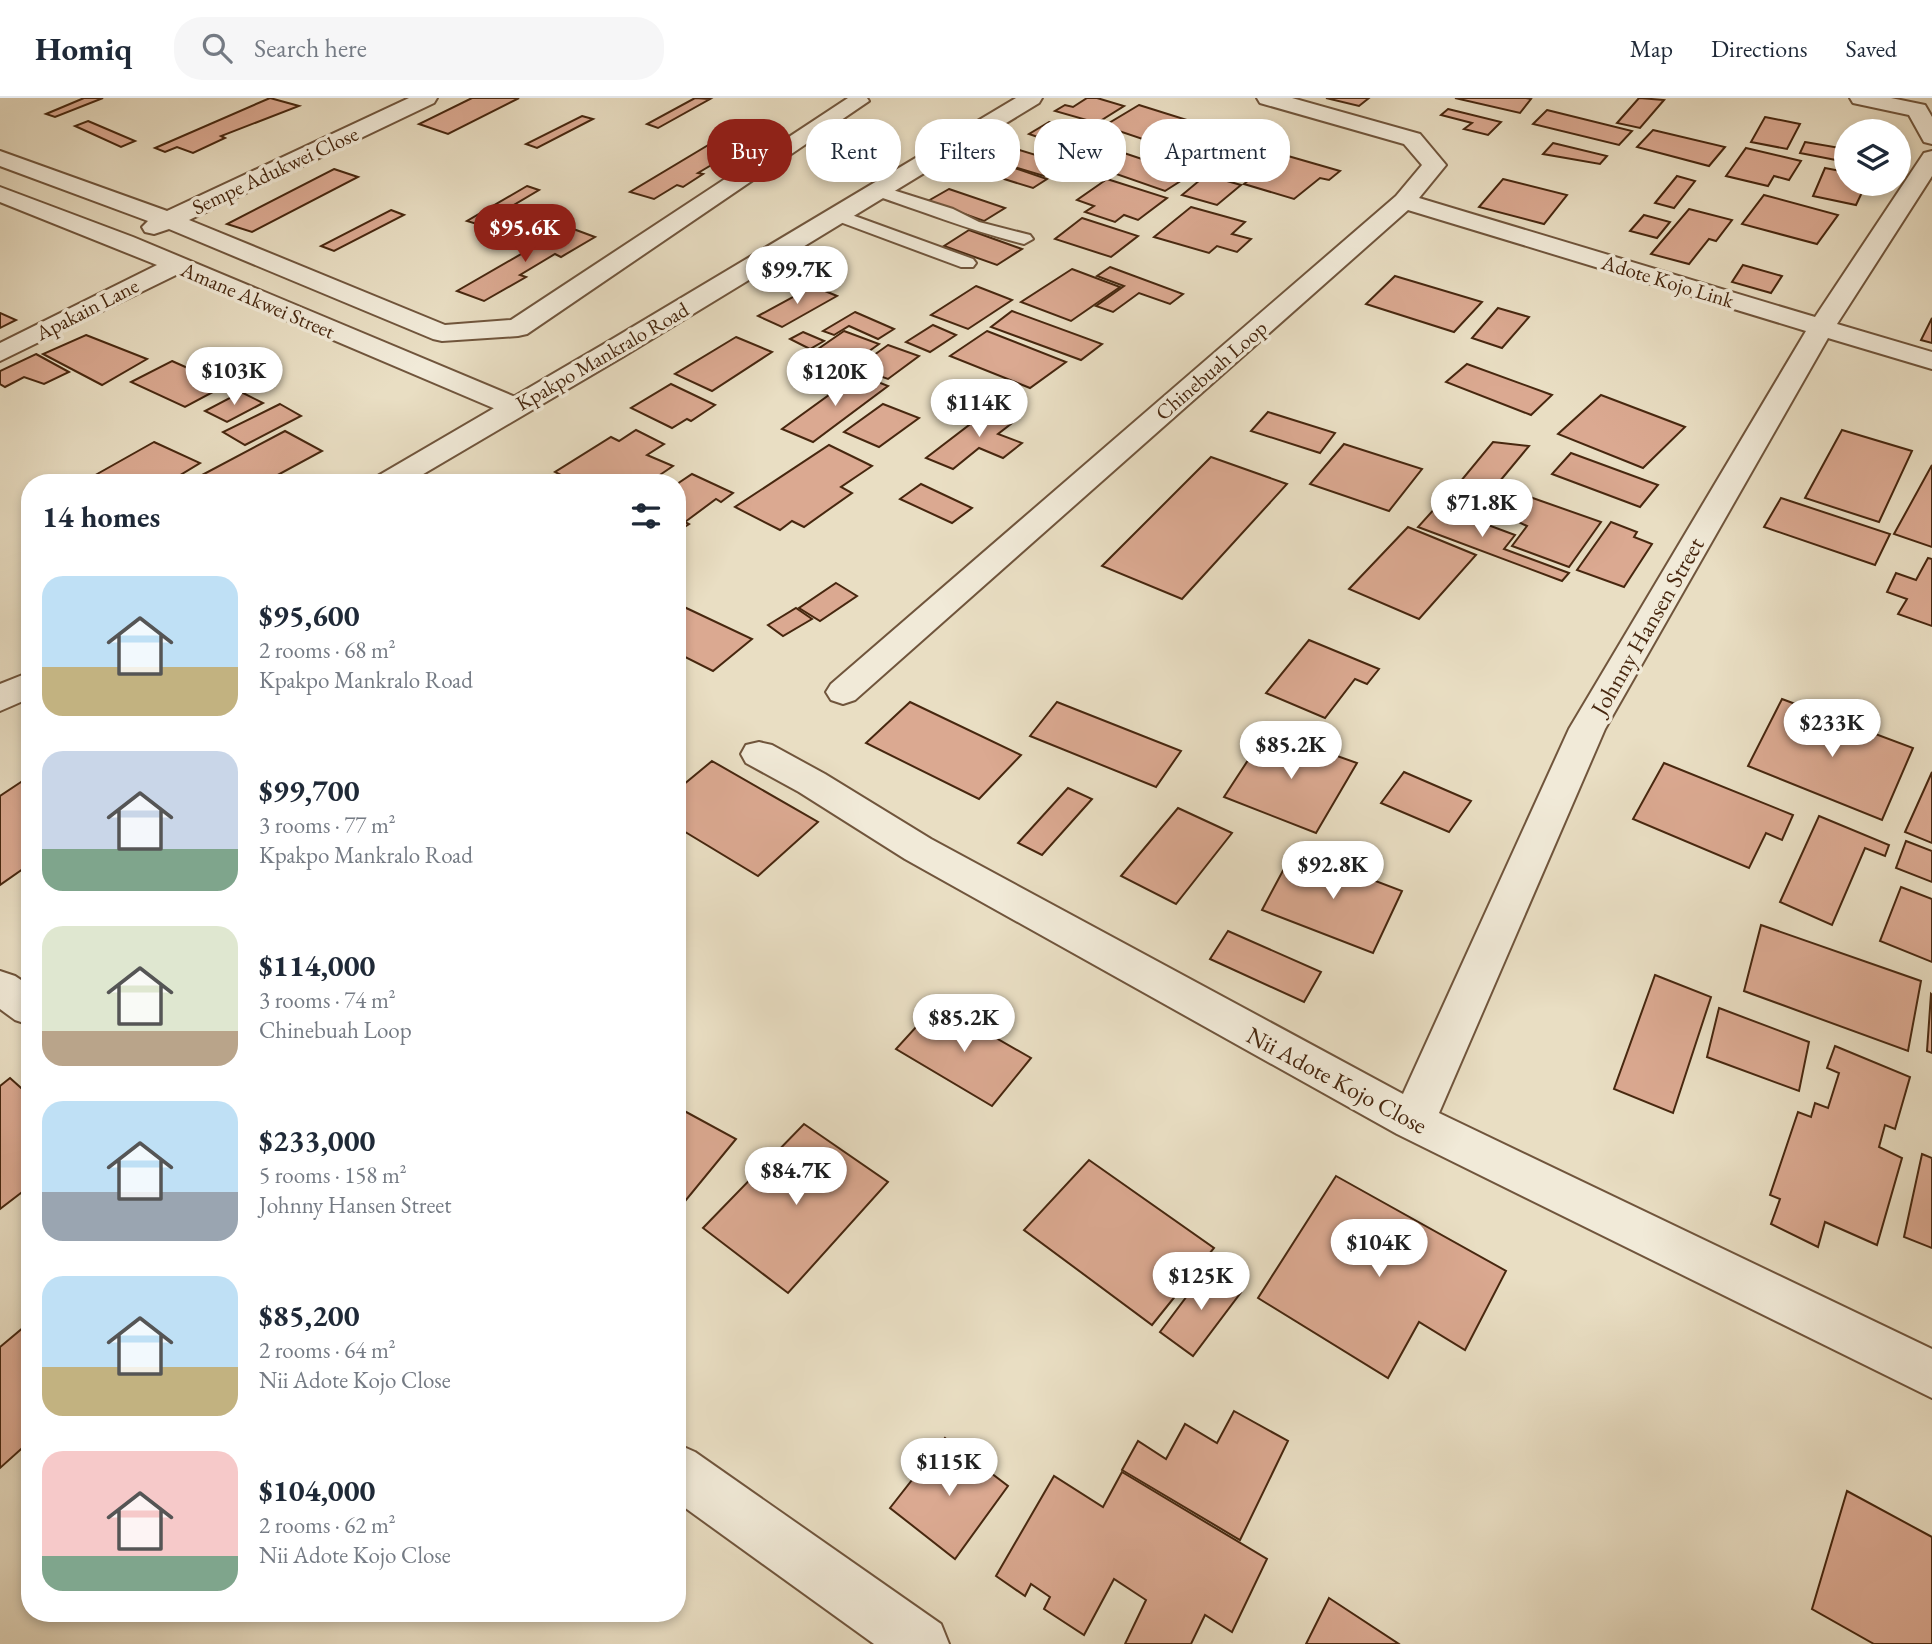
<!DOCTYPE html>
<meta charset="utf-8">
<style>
body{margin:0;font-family:"EB Garamond",serif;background:#f6f6f7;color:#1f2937;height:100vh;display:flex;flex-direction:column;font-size:26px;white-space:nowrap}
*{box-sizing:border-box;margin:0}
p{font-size:23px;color:#747a83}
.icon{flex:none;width:38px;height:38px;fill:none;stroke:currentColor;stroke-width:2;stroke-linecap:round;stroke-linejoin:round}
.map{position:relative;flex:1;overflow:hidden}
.sheet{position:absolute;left:21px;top:376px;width:665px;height:1148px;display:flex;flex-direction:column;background:#fff;border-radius:28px;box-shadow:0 4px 10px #0003}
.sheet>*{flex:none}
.guide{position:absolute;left:707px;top:21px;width:665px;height:63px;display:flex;gap:14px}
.fabs{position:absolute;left:1834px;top:21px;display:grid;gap:14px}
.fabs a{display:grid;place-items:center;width:77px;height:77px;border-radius:50%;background:#fff;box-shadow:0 4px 10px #0003;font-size:35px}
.price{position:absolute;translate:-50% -60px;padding:0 16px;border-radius:24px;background:#fff;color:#222;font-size:23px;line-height:46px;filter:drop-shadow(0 2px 4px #0008)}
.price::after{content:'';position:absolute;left:50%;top:42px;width:21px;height:16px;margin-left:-10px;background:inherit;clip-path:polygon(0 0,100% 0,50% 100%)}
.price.selected{background:#8f2418;color:#fff}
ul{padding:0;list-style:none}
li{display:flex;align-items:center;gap:21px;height:175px;padding:0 21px}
li span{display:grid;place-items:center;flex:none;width:196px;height:140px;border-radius:21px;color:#555}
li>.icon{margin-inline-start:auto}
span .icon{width:84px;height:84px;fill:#fffc;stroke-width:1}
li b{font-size:30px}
h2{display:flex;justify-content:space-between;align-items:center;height:84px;padding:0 21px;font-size:30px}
.chip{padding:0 24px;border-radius:28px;background:#fff;box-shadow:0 4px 10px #0003;font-size:24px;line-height:63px}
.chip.selected{background:#8f2418;color:#fff}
header{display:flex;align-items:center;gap:42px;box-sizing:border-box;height:98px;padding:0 35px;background:#fff;border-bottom:2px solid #e0e1e3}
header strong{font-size:33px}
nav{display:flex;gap:38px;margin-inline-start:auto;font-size:24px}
.search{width:490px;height:63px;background:#f6f6f7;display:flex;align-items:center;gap:18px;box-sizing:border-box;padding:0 24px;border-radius:28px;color:#747a83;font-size:26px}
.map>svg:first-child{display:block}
.building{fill:#dba991;stroke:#47270f;stroke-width:2}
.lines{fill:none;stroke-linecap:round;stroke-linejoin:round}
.service-casing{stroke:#70553c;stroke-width:4}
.minor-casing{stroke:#70553c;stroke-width:4}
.tertiary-casing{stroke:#70553c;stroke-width:4}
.service{fill:#f1ead8;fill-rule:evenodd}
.minor{fill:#f1ead8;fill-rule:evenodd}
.tertiary{fill:#f1ead8;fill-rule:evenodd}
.labels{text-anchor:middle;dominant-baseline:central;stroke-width:7;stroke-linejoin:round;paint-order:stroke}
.far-street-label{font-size:21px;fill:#47270f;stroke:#f1ead8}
.street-label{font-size:24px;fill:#47270f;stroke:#f1ead8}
</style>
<header>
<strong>Homiq</strong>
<div class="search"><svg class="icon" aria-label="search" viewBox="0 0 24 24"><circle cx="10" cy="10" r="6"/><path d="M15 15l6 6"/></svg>Search here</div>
<nav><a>Map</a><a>Directions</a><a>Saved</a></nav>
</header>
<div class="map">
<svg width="1932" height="1546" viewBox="0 0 1932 1546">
<rect width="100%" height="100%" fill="#e9dec3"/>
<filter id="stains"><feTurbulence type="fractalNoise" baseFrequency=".00286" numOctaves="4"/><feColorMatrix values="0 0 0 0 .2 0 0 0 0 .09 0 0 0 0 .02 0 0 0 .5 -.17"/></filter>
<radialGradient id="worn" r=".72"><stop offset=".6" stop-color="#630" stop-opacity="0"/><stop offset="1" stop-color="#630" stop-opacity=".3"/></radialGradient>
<g class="building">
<path d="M 84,0 L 103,0 L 55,19 L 46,16 Z"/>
<path d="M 270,0 L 299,8 L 221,38 L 225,40 L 193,55 L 177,49 L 165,54 L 155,50 Z"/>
<path d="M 472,0 L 519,0 L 448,36 L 419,26 Z"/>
<path d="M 695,0 L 710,1 L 658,30 L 647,26 Z"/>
<path d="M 1087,0 L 1097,0 L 1124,8 L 1097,25 L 1055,13 L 1065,7 L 1073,9 Z"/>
<path d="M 1326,0 L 1369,0 L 1359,8 Z"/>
<path d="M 1455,0 L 1526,0 L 1531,1 L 1520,15 Z"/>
<path d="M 1639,0 L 1664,2 L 1640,30 L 1617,25 Z"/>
<path d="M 1139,7 L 1219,32 L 1184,55 L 1104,28 Z"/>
<path d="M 1448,11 L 1501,24 L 1488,37 L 1464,31 L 1472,25 L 1441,17 Z"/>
<path d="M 1547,12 L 1632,33 L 1619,47 L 1533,26 Z"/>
<path d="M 582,18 L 593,21 L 537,50 L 526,46 Z"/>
<path d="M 1765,19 L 1800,26 L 1787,51 L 1751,44 Z"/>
<path d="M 88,23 L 135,43 L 121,49 L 75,28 Z"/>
<path d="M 1049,24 L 1096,40 L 1075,52 L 1029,36 Z"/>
<path d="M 735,31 L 764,40 L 735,58 L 730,56 L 698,75 L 703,76 L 683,89 L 677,87 L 654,101 L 630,94 Z"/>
<path d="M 1653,32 L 1725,49 L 1709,68 L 1637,49 Z"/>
<path d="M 1216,39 L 1244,48 L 1199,77 L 1170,67 Z"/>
<path d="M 1805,44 L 1846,51 L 1846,64 L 1800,55 Z"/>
<path d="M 1553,45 L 1607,58 L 1600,66 L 1543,56 Z"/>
<path d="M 1100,47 L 1190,77 L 1165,93 L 1076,62 Z"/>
<path d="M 1746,50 L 1801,63 L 1789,82 L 1774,78 L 1768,88 L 1726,78 Z"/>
<path d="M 1016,51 L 1062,65 L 1044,78 L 998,64 Z"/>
<path d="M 1281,56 L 1340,73 L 1329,82 L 1320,80 L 1294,101 L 1244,86 Z"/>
<path d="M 1003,66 L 1047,81 L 1033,90 L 988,76 Z"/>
<path d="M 1825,70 L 1846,74 L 1846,86 L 1866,86 L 1856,107 L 1813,98 Z"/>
<path d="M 334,71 L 358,79 L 252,134 L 227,126 Z"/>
<path d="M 1206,77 L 1241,87 L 1217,107 L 1182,97 Z"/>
<path d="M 1677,78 L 1695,83 L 1674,110 L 1655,105 Z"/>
<path d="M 1107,81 L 1167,100 L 1138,122 L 1124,117 L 1115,124 L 1085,114 L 1094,108 L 1077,102 Z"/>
<path d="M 1503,81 L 1567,97 L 1544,126 L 1479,109 Z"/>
<path d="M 527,88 L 539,92 L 480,127 L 467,123 Z"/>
<path d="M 949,91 L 1005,110 L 984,123 L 928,103 Z"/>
<path d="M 1764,97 L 1838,117 L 1817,146 L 1742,126 Z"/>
<path d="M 1191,109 L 1245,124 L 1232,136 L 1251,141 L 1237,154 L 1217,148 L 1209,155 L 1154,139 Z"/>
<path d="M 1689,111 L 1732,122 L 1716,143 L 1709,141 L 1689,166 L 1651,156 Z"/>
<path d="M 391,112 L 404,117 L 334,153 L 321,148 Z"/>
<path d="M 1644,117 L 1670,124 L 1657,140 L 1630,133 Z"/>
<path d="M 1082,120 L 1138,138 L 1111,159 L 1055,141 Z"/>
<path d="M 568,129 L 595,139 L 561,159 L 555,156 L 520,177 L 526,179 L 484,203 L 457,193 Z"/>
<path d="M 969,132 L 1022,151 L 997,167 L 944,148 Z"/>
<path d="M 1743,167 L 1782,178 L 1771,195 L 1732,184 Z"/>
<path d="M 1110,169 L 1183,196 L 1170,206 L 1139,195 L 1113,214 L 1096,208 L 1124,188 L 1097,178 Z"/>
<path d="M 1072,171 L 1120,189 L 1071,223 L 1021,204 Z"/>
<path d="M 1395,178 L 1482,204 L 1454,234 L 1366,206 Z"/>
<path d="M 813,188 L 837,198 L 782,229 L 758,218 Z"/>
<path d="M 976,188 L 1012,202 L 968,231 L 931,217 Z"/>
<path d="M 1498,210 L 1529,219 L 1502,250 L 1472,240 Z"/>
<path d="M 1012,213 L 1102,246 L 1081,262 L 991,229 Z"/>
<path d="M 855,214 L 894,231 L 878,241 L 849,228 L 834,237 L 823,233 Z"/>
<path d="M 0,215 L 16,222 L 0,230 Z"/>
<path d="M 1932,220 L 1932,245 L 1921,242 Z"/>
<path d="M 933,227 L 956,237 L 930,254 L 906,244 Z"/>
<path d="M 844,233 L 879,246 L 854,264 L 818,251 Z"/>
<path d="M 987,233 L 1066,264 L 1030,290 L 950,258 Z"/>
<path d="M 803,234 L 824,243 L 810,251 L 790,241 Z"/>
<path d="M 86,237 L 147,261 L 102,287 L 43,256 Z"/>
<path d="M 736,239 L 772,254 L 712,293 L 675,276 Z"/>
<path d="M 888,247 L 919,258 L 888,281 L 856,270 Z"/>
<path d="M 36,256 L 69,274 L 44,286 L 24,279 L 5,289 L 0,286 L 0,273 Z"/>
<path d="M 172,263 L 226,287 L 185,309 L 131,284 Z"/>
<path d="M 1467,266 L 1552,297 L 1531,317 L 1446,284 Z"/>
<path d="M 858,276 L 888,288 L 813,344 L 782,331 Z"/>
<path d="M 671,286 L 715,307 L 691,323 L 687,321 L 672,330 L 631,310 Z"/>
<path d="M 241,294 L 263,305 L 227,324 L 205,313 Z"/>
<path d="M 1601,297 L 1685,329 L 1643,370 L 1558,336 Z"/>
<path d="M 280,306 L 301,318 L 245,347 L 223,334 Z"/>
<path d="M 883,306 L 919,320 L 879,349 L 844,334 Z"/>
<path d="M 994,308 L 1020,319 L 998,336 L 1022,345 L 1003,360 L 979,350 L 953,371 L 926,360 Z"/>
<path d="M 1268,314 L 1335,335 L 1320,355 L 1251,333 Z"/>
<path d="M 636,332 L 664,346 L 647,357 L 673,368 L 648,385 L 576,385 L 555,374 L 611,339 L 619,343 Z"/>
<path d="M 1842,332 L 1912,353 L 1879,424 L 1805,400 Z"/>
<path d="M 285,333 L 322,353 L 263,385 L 187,385 Z"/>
<path d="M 154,344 L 200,365 L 167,385 L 83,384 Z"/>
<path d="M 1493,344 L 1529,348 L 1490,395 L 1460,384 Z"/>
<path d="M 1344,346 L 1422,371 L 1389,413 L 1310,386 Z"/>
<path d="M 829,347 L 872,368 L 841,389 L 852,395 L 804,429 L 792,423 L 780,432 L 735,409 Z"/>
<path d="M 1571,355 L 1658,387 L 1640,409 L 1552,376 Z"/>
<path d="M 1211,359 L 1287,386 L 1182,501 L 1102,468 Z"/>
<path d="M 1932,367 L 1932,449 L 1894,436 Z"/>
<path d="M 692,376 L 733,395 L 721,404 L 716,401 L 685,424 L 689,426 L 677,434 L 677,386 Z"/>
<path d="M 921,386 L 972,410 L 952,425 L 900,401 Z"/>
<path d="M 1527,398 L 1601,424 L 1569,469 L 1512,448 L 1527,428 L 1510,420 Z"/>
<path d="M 1781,400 L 1890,436 L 1875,467 L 1764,429 Z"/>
<path d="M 1437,408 L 1515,437 L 1504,451 L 1569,475 L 1562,483 L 1418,429 Z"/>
<path d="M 1611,424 L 1637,434 L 1634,439 L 1652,446 L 1624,489 L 1577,472 Z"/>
<path d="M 1408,429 L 1476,457 L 1419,521 L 1349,491 Z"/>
<path d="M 1928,460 L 1932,461 L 1932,528 L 1898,516 L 1907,501 L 1887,494 L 1896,475 L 1916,482 Z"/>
<path d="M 836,485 L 857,498 L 820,523 L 799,510 Z"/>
<path d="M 682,508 L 752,541 L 713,573 L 677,555 L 677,512 Z"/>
<path d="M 796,510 L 812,521 L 783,538 L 768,527 Z"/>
<path d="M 1309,542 L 1379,571 L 1367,586 L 1355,581 L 1325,620 L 1266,595 Z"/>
<path d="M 1782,601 L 1913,650 L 1882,722 L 1748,668 Z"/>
<path d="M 910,604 L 1021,657 L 979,701 L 866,645 Z"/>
<path d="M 1057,604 L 1181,653 L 1156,689 L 1030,638 Z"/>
<path d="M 1267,633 L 1357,665 L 1316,735 L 1224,699 Z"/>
<path d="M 712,663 L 818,724 L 758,778 L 677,729 L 677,692 Z"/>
<path d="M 1664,665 L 1793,717 L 1782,742 L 1766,735 L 1749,770 L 1633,721 Z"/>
<path d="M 1404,674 L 1471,703 L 1449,734 L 1381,705 Z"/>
<path d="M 1932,674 L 1932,745 L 1905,734 Z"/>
<path d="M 30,678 L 30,766 L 0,787 L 0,698 Z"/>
<path d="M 1068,690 L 1092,701 L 1042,757 L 1018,745 Z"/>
<path d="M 1178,710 L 1232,735 L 1176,806 L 1121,778 Z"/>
<path d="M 1819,718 L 1889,747 L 1885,758 L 1865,750 L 1832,827 L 1780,804 Z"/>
<path d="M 1906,743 L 1932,753 L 1932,784 L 1896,770 Z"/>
<path d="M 1294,752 L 1402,793 L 1373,855 L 1262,812 Z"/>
<path d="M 1901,789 L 1932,801 L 1932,864 L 1880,843 Z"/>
<path d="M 1761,827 L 1921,883 L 1908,953 L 1744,893 Z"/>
<path d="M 1228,833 L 1321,874 L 1304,904 L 1210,861 Z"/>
<path d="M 1655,877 L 1711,899 L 1673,1015 L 1614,991 Z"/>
<path d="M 1931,896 L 1932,897 L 1932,955 L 1927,953 Z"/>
<path d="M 937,906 L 1031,960 L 992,1008 L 896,951 Z"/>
<path d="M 1719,910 L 1809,944 L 1799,993 L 1707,959 Z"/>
<path d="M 1835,948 L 1910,979 L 1895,1031 L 1885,1027 L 1879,1049 L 1902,1060 L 1877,1147 L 1825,1124 L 1818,1149 L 1771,1126 L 1780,1101 L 1770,1097 L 1798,1014 L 1811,1019 L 1815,1005 L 1828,1010 L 1839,975 L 1827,970 Z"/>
<path d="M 10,980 L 30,998 L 30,1088 L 0,1111 L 0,988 Z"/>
<path d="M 677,1009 L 736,1041 L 677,1113 Z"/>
<path d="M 804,1026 L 888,1084 L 788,1195 L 703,1130 Z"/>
<path d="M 1922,1056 L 1932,1060 L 1932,1150 L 1904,1139 Z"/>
<path d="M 1089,1062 L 1214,1150 L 1152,1227 L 1024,1132 Z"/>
<path d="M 1336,1078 L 1506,1173 L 1465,1252 L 1419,1224 L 1388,1280 L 1258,1200 Z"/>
<path d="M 1208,1170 L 1242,1193 L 1193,1258 L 1160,1234 Z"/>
<path d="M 30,1224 L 30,1343 L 0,1370 L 0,1249 Z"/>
<path d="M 1234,1313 L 1288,1343 L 1240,1442 L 1122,1372 L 1138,1343 L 1166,1361 L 1185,1326 L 1217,1345 Z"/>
<path d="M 945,1340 L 1008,1388 L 955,1461 L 890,1410 Z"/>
<path d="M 1122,1374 L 1267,1461 L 1232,1534 L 1205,1517 L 1191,1546 L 1125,1546 L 1146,1502 L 1114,1481 L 1084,1537 L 1044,1511 L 1050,1499 L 1031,1486 L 1025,1498 L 996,1478 L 1054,1378 L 1103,1409 Z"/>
<path d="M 1847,1393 L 1932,1439 L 1932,1546 L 1874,1546 L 1812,1511 Z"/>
<path d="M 1329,1500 L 1399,1546 L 1306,1546 Z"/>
</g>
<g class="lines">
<g class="service-casing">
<g id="service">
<path d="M 877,87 L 953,111 L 979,124 L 1030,137 L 1033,141 L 1024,146 C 971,133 922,113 871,96 L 868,92 L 871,88 Z"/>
<path d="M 838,112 L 973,161 L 976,165 L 973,169 L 961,169 L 832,121 L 829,117 Z"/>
</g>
</g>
<g class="minor-casing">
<g id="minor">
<path d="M 409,0 L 437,0 L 434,5 L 189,122 L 445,227 L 511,222 L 848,0 L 867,0 L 869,3 L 527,236 L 518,238 L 442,243 L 433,241 L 169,131 L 154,136 L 145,134 L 142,129 L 148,123 L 0,68 L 0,53 L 167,113 Z"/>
<path d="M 1257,0 L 1292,0 L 1420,36 L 1446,67 L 1419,100 L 1815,219 L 1924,55 L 1932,53 L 1932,78 L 1837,226 L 1932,254 L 1932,271 L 1828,240 L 1605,631 L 1439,1015 L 1932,1251 L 1932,1300 L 1397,1036 L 905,761 L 799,694 L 746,665 L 741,656 L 746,647 L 759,644 L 772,647 L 825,676 L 931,741 L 1403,996 L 1569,631 L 1806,233 L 1408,112 L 855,602 L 843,606 L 831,602 L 826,594 L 831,586 L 1396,98 L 1422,67 L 1404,46 L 1260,5 Z"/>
<path d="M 1850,0 L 1891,0 L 1925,7 L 1932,19 L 1932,46 L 1924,44 L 1909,17 L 1853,5 Z"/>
<path d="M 0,89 L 133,139 L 525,303 L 529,309 L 525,315 L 515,318 L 505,315 L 178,176 L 0,263 L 0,245 L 157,167 L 0,104 Z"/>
<path d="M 0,873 L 15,878 L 30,888 L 30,927 L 15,922 L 0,911 Z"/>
<path d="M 677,1346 L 695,1354 L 941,1526 L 949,1546 L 874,1546 L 677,1404 Z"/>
</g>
</g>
<g class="tertiary-casing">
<g id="tertiary">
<path d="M 1016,0 L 1042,0 L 1039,5 L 624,258 L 408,385 L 372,385 L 376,379 L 604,246 Z"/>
<path d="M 30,574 L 30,600 L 0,613 L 0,586 Z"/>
</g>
</g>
<use href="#service" class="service"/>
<use href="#minor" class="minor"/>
<use href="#tertiary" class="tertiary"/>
</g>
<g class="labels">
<g class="far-street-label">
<text transform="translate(275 72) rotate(-25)">Sempe Adukwei Close</text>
<text transform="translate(1668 183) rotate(17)">Adote Kojo Link</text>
<text transform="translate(258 202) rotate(23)">Amane Akwei Street</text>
<text transform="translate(87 211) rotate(-27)">Apakain Lane</text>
<text transform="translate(602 258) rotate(-30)">Kpakpo Mankralo Road</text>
<text transform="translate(1211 272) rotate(-41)">Chinebuah Loop</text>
</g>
<g class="street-label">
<text transform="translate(1647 528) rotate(-60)">Johnny Hansen Street</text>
<text transform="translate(1337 982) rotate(28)">Nii Adote Kojo Close</text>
</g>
</g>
<rect width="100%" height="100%" filter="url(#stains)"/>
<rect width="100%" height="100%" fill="url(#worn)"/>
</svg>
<div class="fabs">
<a><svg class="icon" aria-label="layers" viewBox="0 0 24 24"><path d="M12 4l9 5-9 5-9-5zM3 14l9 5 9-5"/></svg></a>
</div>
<b class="price selected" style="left:525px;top:166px">$95.6K</b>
<b class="price" style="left:797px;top:208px">$99.7K</b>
<b class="price" style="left:234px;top:309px">$103K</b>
<b class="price" style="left:835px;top:310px">$120K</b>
<b class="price" style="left:979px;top:341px">$114K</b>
<b class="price" style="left:1482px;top:441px">$71.8K</b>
<b class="price" style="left:1832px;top:661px">$233K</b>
<b class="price" style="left:1291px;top:683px">$85.2K</b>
<b class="price" style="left:1333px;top:803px">$92.8K</b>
<b class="price" style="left:964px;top:956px">$85.2K</b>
<b class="price" style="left:796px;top:1109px">$84.7K</b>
<b class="price" style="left:1379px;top:1181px">$104K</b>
<b class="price" style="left:1201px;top:1214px">$125K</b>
<b class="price" style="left:949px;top:1400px">$115K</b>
<div class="guide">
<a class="chip selected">Buy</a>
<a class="chip">Rent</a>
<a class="chip">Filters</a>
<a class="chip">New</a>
<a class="chip">Apartment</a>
</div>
<section class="sheet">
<h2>14 homes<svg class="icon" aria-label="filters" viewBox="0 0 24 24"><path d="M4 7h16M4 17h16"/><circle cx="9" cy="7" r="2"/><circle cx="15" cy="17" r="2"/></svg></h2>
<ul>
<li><span style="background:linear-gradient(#bfe0f5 65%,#c2b280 0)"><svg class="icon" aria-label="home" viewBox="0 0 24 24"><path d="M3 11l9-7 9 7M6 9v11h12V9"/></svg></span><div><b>$95,600</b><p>2 rooms · 68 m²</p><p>Kpakpo Mankralo Road</p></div></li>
<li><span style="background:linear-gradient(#c9d6e8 70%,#7fa58c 0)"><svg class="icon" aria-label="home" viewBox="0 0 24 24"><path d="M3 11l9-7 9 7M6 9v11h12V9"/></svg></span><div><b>$99,700</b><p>3 rooms · 77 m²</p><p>Kpakpo Mankralo Road</p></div></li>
<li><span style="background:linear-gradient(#dfe7d0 75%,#b9a48a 0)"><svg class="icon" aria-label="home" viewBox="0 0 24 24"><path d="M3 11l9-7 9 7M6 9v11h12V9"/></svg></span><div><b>$114,000</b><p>3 rooms · 74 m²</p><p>Chinebuah Loop</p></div></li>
<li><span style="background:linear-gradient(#bfe0f5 65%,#9aa5b1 0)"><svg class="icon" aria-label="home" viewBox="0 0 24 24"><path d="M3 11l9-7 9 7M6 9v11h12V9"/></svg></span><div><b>$233,000</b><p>5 rooms · 158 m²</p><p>Johnny Hansen Street</p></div></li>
<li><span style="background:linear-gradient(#bfe0f5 65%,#c2b280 0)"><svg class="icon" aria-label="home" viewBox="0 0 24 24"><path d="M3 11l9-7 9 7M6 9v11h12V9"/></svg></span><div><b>$85,200</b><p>2 rooms · 64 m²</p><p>Nii Adote Kojo Close</p></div></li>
<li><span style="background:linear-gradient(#f6c9c9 75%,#7fa58c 0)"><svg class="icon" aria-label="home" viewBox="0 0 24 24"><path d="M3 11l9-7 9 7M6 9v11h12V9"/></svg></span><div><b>$104,000</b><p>2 rooms · 62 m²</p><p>Nii Adote Kojo Close</p></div></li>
</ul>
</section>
</div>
